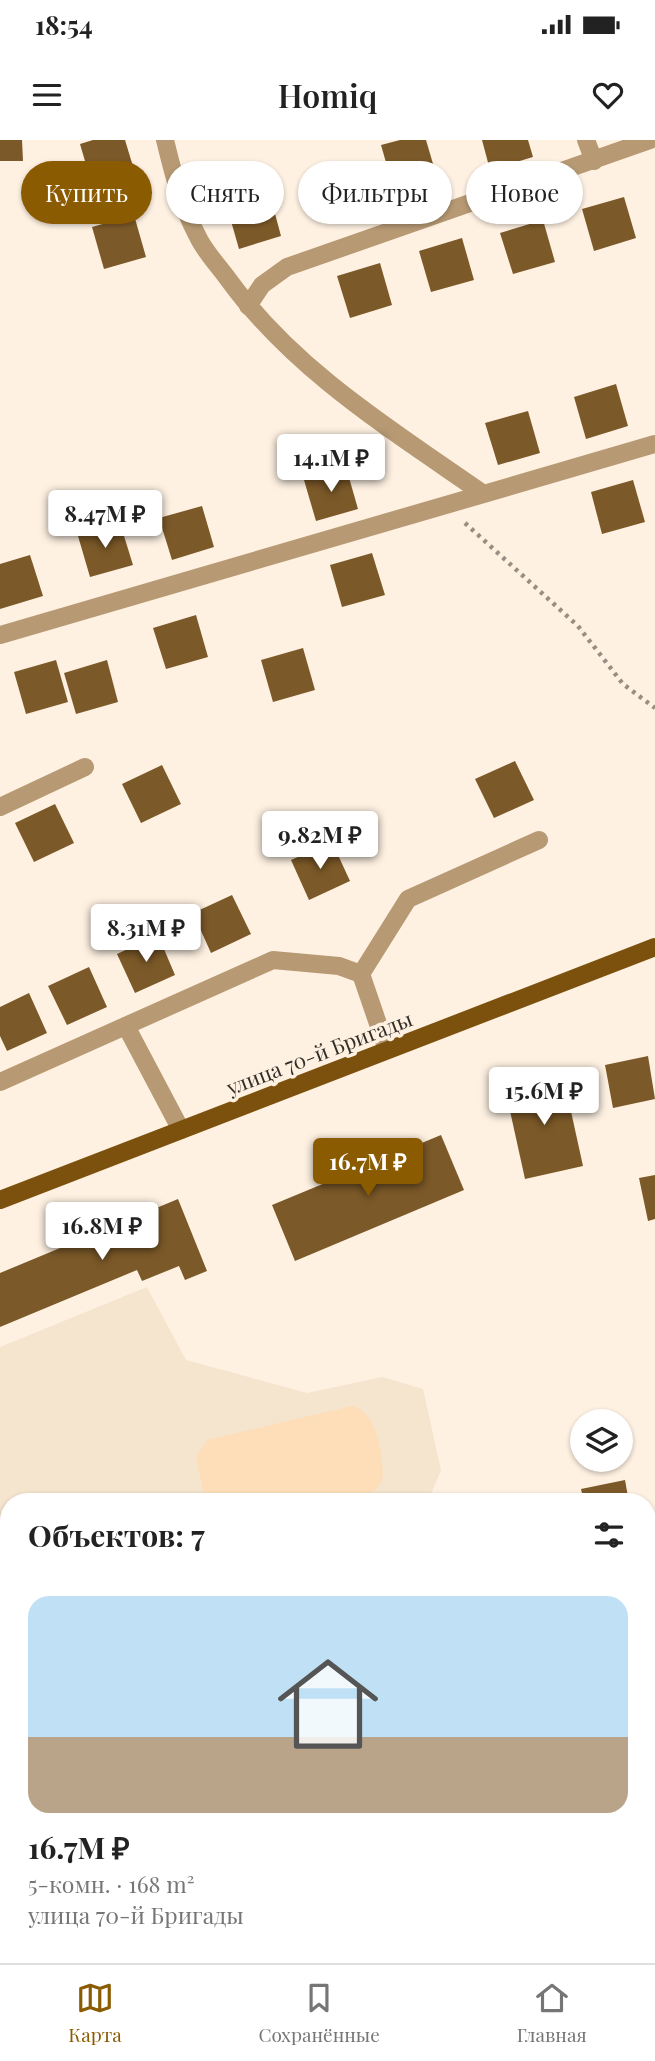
<!DOCTYPE html>
<html lang="ru">
<meta charset="utf-8">
<style>
body{margin:0;font-family:"Playfair Display",serif;background:#f6f6f6;color:#222;height:100vh;display:flex;flex-direction:column;font-size:26px;white-space:nowrap}
*{box-sizing:border-box;margin:0}
p{font-size:23px;color:#767676}
.icon{flex:none;width:38px;height:38px;fill:none;stroke:currentColor;stroke-width:2;stroke-linecap:round;stroke-linejoin:round}
.map{position:relative;flex:1;overflow:hidden}
.panel{position:absolute;left:0px;top:1353px;width:656px;height:471px;display:flex;flex-direction:column;background:#fff;border-radius:28px 28px 0 0;box-shadow:0 2px 5px #0004}
.panel>*{flex:none}
.top-card{position:absolute;left:21px;top:21px;width:614px;height:63px;display:flex;gap:14px}
.fabs{position:absolute;left:570px;top:1269px;display:grid;gap:14px}
.fabs a{display:grid;place-items:center;width:63px;height:63px;border-radius:50%;background:#fff;box-shadow:0 2px 5px #0004;font-size:35px}
.price{position:absolute;translate:-50% -60px;padding:0 16px;border-radius:7px;background:#fff;color:#222;font-size:23px;line-height:46px;filter:drop-shadow(0 2px 4px #0008)}
.price::after{content:'';position:absolute;left:50%;top:42px;width:21px;height:16px;margin-left:-10px;background:inherit;clip-path:polygon(0 0,100% 0,50% 100%)}
.price.selected{background:#8b5b01;color:#fff}
ul{padding:0;list-style:none}
li{display:grid;align-content:center;gap:14px;height:371px;padding:0 28px}
li span{display:grid;place-items:center;height:217px;border-radius:21px;color:#555}
li>.icon{margin-inline-start:auto}
span .icon{width:126px;height:126px;fill:#fffc;stroke-width:1}
li b{font-size:30px}
h2{display:flex;justify-content:space-between;align-items:center;height:84px;padding:0 28px;font-size:30px}
.chip{padding:0 24px;border-radius:32px;background:#fff;box-shadow:0 2px 5px #0004;font-size:24px;line-height:63px}
.chip.selected{background:#8b5b01;color:#fff}
.status{display:flex;justify-content:space-between;align-items:center;height:49px;padding:0 35px;background:#fff;direction:ltr}
.status svg{height:19px;fill:currentColor}
header{display:flex;justify-content:space-between;align-items:center;height:91px;padding:0 28px;background:#fff;font-size:32px;font-weight:600}
.menu{display:flex;justify-content:space-around;align-items:center;height:98px;border-top:2px solid #e0e0e0;background:#fff;font-size:19px;color:#767676}
.menu a{display:grid;justify-items:center;gap:4px}
.menu .selected{color:#8b5b01}
.map>svg:first-child{display:block}
.built{fill:#f5e4ce}
.green{fill:#fddeb8}
.building{fill:#7c5928}
.lines{fill:none;stroke-linecap:round;stroke-linejoin:round}
.path{stroke:#978e83;stroke-width:4.5;stroke-dasharray:3.5 5;stroke-linecap:butt}
.minor{stroke:#b79a74;stroke-width:18}
.major{stroke:#7b510d;stroke-width:18}
.labels{text-anchor:middle;dominant-baseline:central;stroke-width:7;stroke-linejoin:round;paint-order:stroke}
.street-label{font-size:21px;fill:#332e28;stroke:#fef1e2}
</style>
<div class="status"><b>18:54</b><svg viewBox="0 0 49 12"><path d="M0 12V9h3v3zM5 12V6h3v6zM10 12V3h3v9zM15 12V0h3v12zM26 1h20v11H26zM47 4h2v5h-2z"/></svg></div>
<header><svg class="icon" aria-label="menu" viewBox="0 0 24 24"><path d="M4 6h16M4 12h16M4 18h16"/></svg>Homiq<svg class="icon" aria-label="heart" viewBox="0 0 24 24"><path d="M12 20l-8-8c-3-5 5-10 8-4 3-6 11-1 8 4z"/></svg></header>
<div class="map">
<svg width="655" height="1823" viewBox="0 0 655 1823">
<rect width="100%" height="100%" fill="#fef1e2"/>
<path class="built" d="M 147,1147 L 186,1220 L 307,1253 L 382,1237 L 423,1249 L 441,1330 L 428,1361 L 9,1362 L 9,1534 L 0,1536 L 0,1207 Z"/>
<path class="green" d="M 352,1266 C 377,1272 382,1312 383,1334 C 382,1342 379,1348 372,1352 C 339,1370 245,1362 205,1361 L 196,1317 L 207,1300 Z"/>
<g class="building">
<path d="M 0,0 L 22,0 L 23,21 L 0,21 Z"/>
<path d="M 93,0 L 125,0 L 135,33 L 92,45 L 80,4 Z"/>
<path d="M 400,0 L 426,0 L 436,34 L 393,47 L 381,5 Z"/>
<path d="M 482,0 L 528,0 L 533,17 L 490,30 Z"/>
<path d="M 348,26 L 360,68 L 318,80 L 305,39 Z"/>
<path d="M 270,55 L 281,96 L 239,109 L 227,67 Z"/>
<path d="M 624,57 L 636,98 L 594,111 L 582,69 Z"/>
<path d="M 134,75 L 146,117 L 104,129 L 92,87 Z"/>
<path d="M 543,80 L 555,122 L 513,134 L 500,93 Z"/>
<path d="M 462,98 L 474,140 L 431,152 L 419,111 Z"/>
<path d="M 380,123 L 392,165 L 350,178 L 337,136 Z"/>
<path d="M 616,244 L 628,286 L 586,299 L 574,257 Z"/>
<path d="M 528,271 L 540,313 L 498,325 L 485,283 Z"/>
<path d="M 346,327 L 358,369 L 316,381 L 304,340 Z"/>
<path d="M 633,340 L 645,382 L 602,394 L 591,352 Z"/>
<path d="M 202,366 L 214,407 L 172,420 L 159,378 Z"/>
<path d="M 120,383 L 133,425 L 90,437 L 78,396 Z"/>
<path d="M 372,413 L 385,455 L 342,467 L 330,425 Z"/>
<path d="M 30,415 L 43,456 L 0,469 L 0,424 Z"/>
<path d="M 196,475 L 208,517 L 166,529 L 153,488 Z"/>
<path d="M 303,508 L 315,550 L 273,562 L 261,520 Z"/>
<path d="M 56,520 L 68,562 L 26,574 L 14,532 Z"/>
<path d="M 107,520 L 118,562 L 76,574 L 64,533 Z"/>
<path d="M 515,621 L 534,660 L 494,678 L 475,639 Z"/>
<path d="M 162,625 L 181,664 L 141,683 L 122,644 Z"/>
<path d="M 55,664 L 74,703 L 34,722 L 15,683 Z"/>
<path d="M 332,702 L 350,741 L 309,760 L 291,720 Z"/>
<path d="M 232,755 L 251,794 L 211,813 L 193,773 Z"/>
<path d="M 158,795 L 175,835 L 135,853 L 117,814 Z"/>
<path d="M 89,827 L 107,867 L 67,885 L 48,846 Z"/>
<path d="M 29,853 L 47,893 L 7,911 L 0,896 L 0,867 Z"/>
<path d="M 648,916 L 655,959 L 613,968 L 605,925 Z"/>
<path d="M 563,935 L 583,1026 L 525,1039 L 505,948 Z"/>
<path d="M 441,995 L 464,1050 L 295,1121 L 272,1065 Z"/>
<path d="M 655,1035 L 655,1079 L 648,1081 L 639,1038 Z"/>
<path d="M 178,1059 L 207,1131 L 185,1140 L 179,1126 L 142,1141 L 137,1130 L 0,1187 L 0,1133 Z"/>
<path d="M 625,1340 L 629,1362 L 584,1362 L 581,1349 Z"/>
<path d="M 655,1463 L 655,1508 L 651,1508 L 648,1465 Z"/>
<path d="M 9,1468 L 9,1515 L 0,1517 L 0,1470 Z"/>
<path d="M 375,1815 L 377,1823 L 342,1823 L 342,1822 Z"/>
<path d="M 409,1815 L 454,1815 L 456,1823 L 411,1823 Z"/>
</g>
<g class="lines">
<path class="path" d="M 465,383 L 578,486 L 623,544 L 655,568"/>
<g class="minor">
<path d="M 165,0 C 173,33 181,65 197,95 C 204,111 218,125 228,139 C 294,230 390,289 482,353"/>
<path d="M 586,0 L 594,21"/>
<path d="M 248,166 L 262,145 L 287,127 L 650,0"/>
<path d="M 0,495 L 655,304"/>
<path d="M 0,667 L 85,627"/>
<path d="M 361,834 L 387,910"/>
<path d="M 126,886 L 181,990"/>
<path d="M 0,942 L 273,820 L 339,826 L 361,834 L 408,759 L 539,700"/>
<path d="M 648,1419 L 655,1417"/>
<path d="M 0,1569 L 9,1566"/>
</g>
<path class="major" d="M 0,1060 L 655,807"/>
</g>
<g class="labels">
<g class="street-label">
<text transform="translate(319 912) rotate(-21)">улица 70-й Бригады</text>
</g>
</g>
</svg>
<div class="fabs">
<a><svg class="icon" aria-label="layers" viewBox="0 0 24 24"><path d="M12 4l9 5-9 5-9-5zM3 14l9 5 9-5"/></svg></a>
</div>
<b class="price" style="left:331px;top:354px">14.1M ₽</b>
<b class="price" style="left:105px;top:410px">8.47M ₽</b>
<b class="price" style="left:320px;top:731px">9.82M ₽</b>
<b class="price" style="left:146px;top:824px">8.31M ₽</b>
<b class="price" style="left:544px;top:987px">15.6M ₽</b>
<b class="price selected" style="left:368px;top:1058px">16.7M ₽</b>
<b class="price" style="left:102px;top:1122px">16.8M ₽</b>
<div class="top-card">
<a class="chip selected">Купить</a>
<a class="chip">Снять</a>
<a class="chip">Фильтры</a>
<a class="chip">Новое</a>
</div>
<section class="panel">
<h2>Объектов: 7<svg class="icon" aria-label="filters" viewBox="0 0 24 24"><path d="M4 7h16M4 17h16"/><circle cx="9" cy="7" r="2"/><circle cx="15" cy="17" r="2"/></svg></h2>
<ul>
<li><span style="background:linear-gradient(#bfe0f5 65%,#b9a48a 0)"><svg class="icon" aria-label="home" viewBox="0 0 24 24"><path d="M3 11l9-7 9 7M6 9v11h12V9"/></svg></span><div><b>16.7M ₽</b><p>5-комн. · 168 m²</p><p>улица 70-й Бригады</p></div></li>
</ul>
</section>
</div>
<nav class="menu">
<a class="selected"><svg class="icon" aria-label="map" viewBox="0 0 24 24"><path d="M3 6l6-2 6 2 6-2v14l-6 2-6-2-6 2zM9 4v14M15 6v14"/></svg>Карта</a>
<a><svg class="icon" aria-label="saved" viewBox="0 0 24 24"><path d="M7 4h10v16l-5-4-5 4z"/></svg>Сохранённые</a>
<a><svg class="icon" aria-label="home" viewBox="0 0 24 24"><path d="M3 11l9-7 9 7M6 9v11h12V9"/></svg>Главная</a>
</nav>
